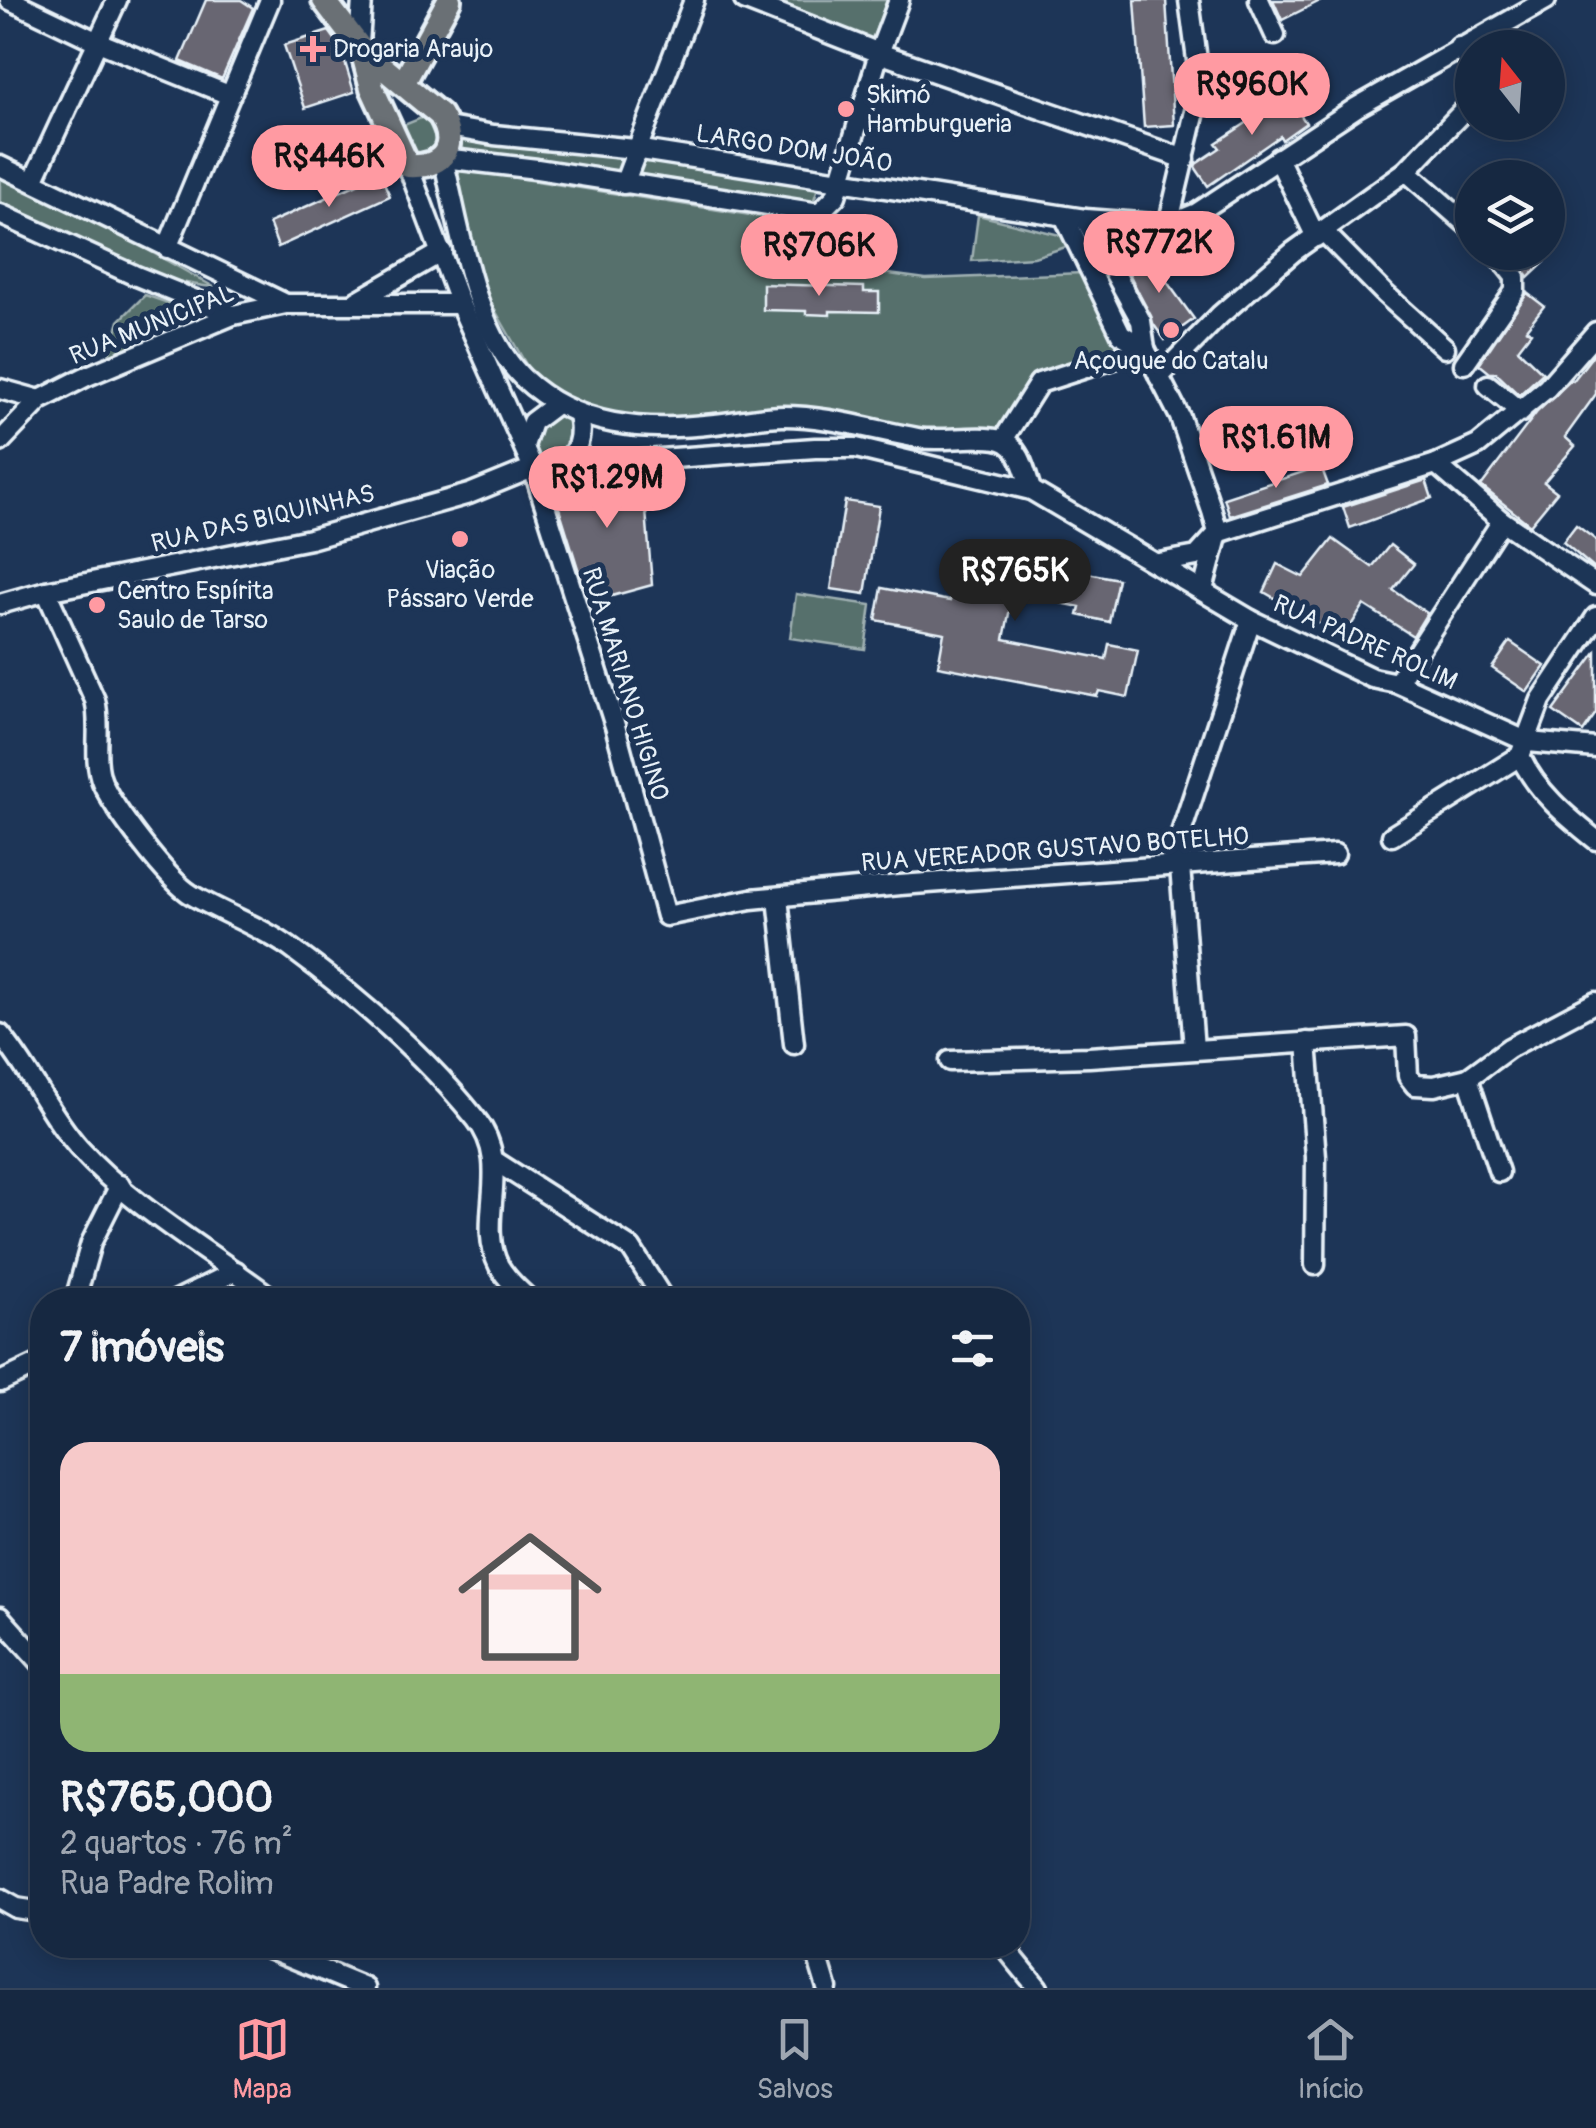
<!DOCTYPE html>
<html lang="pt">
<meta charset="utf-8">
<style>
body{margin:0;font-family:Pangolin,sans-serif;background:#1f3048;color:#f1f3f6;height:100vh;display:flex;flex-direction:column;font-size:38px;white-space:nowrap}
*{box-sizing:border-box;margin:0}
p{font-size:32px;color:#9ea6b1}
.icon{flex:none;width:55px;height:55px;fill:none;stroke:currentColor;stroke-width:2;stroke-linecap:round;stroke-linejoin:round}
.map{position:relative;flex:1;overflow:hidden}
.details{position:absolute;left:30px;top:1288px;width:1000px;height:670px;display:flex;flex-direction:column;background:#162841;border-radius:40px;box-shadow:0 5px 25px #0003,0 0 0 2px #35445a}
.details>*{flex:none}
.needle{width:65px;rotate:343deg}
.controls{position:absolute;left:1455px;top:30px;display:grid;gap:20px}
.controls a{display:grid;place-items:center;width:110px;height:110px;border-radius:50%;background:#162841;box-shadow:0 5px 25px #0003,0 0 0 2px #35445a;font-size:50px}
.price{position:absolute;translate:-50% -85px;padding:0 22px;border-radius:35px;background:#ff9aa2;color:#111;font-size:32px;line-height:65px;filter:drop-shadow(0 2px 5px #0008)}
.price::after{content:'';position:absolute;left:50%;top:60px;width:30px;height:22px;margin-left:-15px;background:inherit;clip-path:polygon(0 0,100% 0,50% 100%)}
.price.selected{background:#222;color:#fff}
ul{padding:0;list-style:none}
li{display:grid;align-content:center;gap:20px;height:530px;padding:0 30px}
li+li{border-top:2px solid #35445a}
li span{display:grid;place-items:center;height:310px;border-radius:30px;color:#555}
li>.icon{margin-inline-start:auto}
span .icon{width:180px;height:180px;fill:#fffc;stroke-width:1}
li b{font-size:42px}
h2{display:flex;justify-content:space-between;align-items:center;height:120px;padding:0 30px;font-size:42px}
.dock{display:flex;justify-content:space-around;align-items:center;height:140px;border-top:2px solid #35445a;background:#162841;font-size:28px;color:#9ea6b1}
.dock a{display:grid;justify-items:center;gap:5px}
.dock .selected{color:#ff9aa2}
.map>svg:first-child{display:block}
.green{fill:#566f6c;stroke:#9fb0b2;stroke-width:2.5}
.building{fill:#686672;stroke:#e8f1f8;stroke-width:2.5}
.lines{fill:none;stroke-linecap:round;stroke-linejoin:round}
.minor-casing{stroke:#e8f1f8;stroke-width:25}
.major-casing{stroke:#e8f1f8;stroke-width:30}
.minor{stroke:#1d3557;stroke-width:18}
.major{stroke:#6a7074;stroke-width:22}
.poi-dot{fill:#ff9aa2;stroke:#1d3557;stroke-width:4}
.labels{text-anchor:middle;dominant-baseline:central;stroke-width:10;stroke-linejoin:round;paint-order:stroke}
.poi-label{font-size:25px;fill:#e8f1f8;stroke:#1d3557;text-anchor:start}
.street-label{font-size:25px;fill:#e8f1f8;stroke:#1d3557}
</style>
<div class="map">
<svg width="1596" height="1988" viewBox="0 0 1596 1988">
<rect width="100%" height="100%" fill="#1d3557"/>
<filter id="ink" filterUnits="userSpaceOnUse"><feTurbulence type="fractalNoise" baseFrequency=".01" numOctaves="2"/><feDisplacementMap in="SourceGraphic" scale="20" xChannelSelector="R" yChannelSelector="G"/><feConvolveMatrix kernelMatrix="1 2 1 2 8 2 1 2 1" color-interpolation-filters="sRGB"/></filter>
<g filter="url(#ink)">
<g class="green">
<path d="M 776,0 L 887,0 L 872,40 Z"/>
<path d="M 426,116 L 437,142 L 434,155 L 418,155 L 409,146 L 404,125 Z"/>
<path d="M 458,136 L 618,155 L 815,184 L 817,191 L 812,205 L 454,152 Z"/>
<path d="M 454,168 L 807,224 L 807,263 L 926,279 L 1083,273 L 1119,347 L 1034,376 L 996,433 L 934,433 L 842,412 L 805,410 L 635,422 L 569,405 L 531,373 L 487,296 Z"/>
<path d="M 0,173 L 87,216 L 214,287 C 139,281 67,234 0,202 Z"/>
<path d="M 978,215 L 1068,237 L 1069,246 L 1034,257 L 972,261 Z"/>
<path d="M 145,295 L 206,316 L 109,355 L 119,321 Z"/>
<path d="M 556,409 L 574,418 L 576,429 L 562,462 L 534,464 L 529,434 Z"/>
<path d="M 796,594 L 871,605 L 865,649 L 790,638 Z"/>
</g>
<g class="building">
<path d="M 206,0 L 241,0 L 253,8 L 222,79 L 180,61 Z"/>
<path d="M 1135,0 L 1166,0 L 1174,125 L 1144,127 Z"/>
<path d="M 1273,0 L 1322,0 L 1282,20 Z"/>
<path d="M 329,31 L 340,46 L 354,92 L 305,108 L 284,45 Z"/>
<path d="M 1283,89 L 1306,123 L 1282,140 L 1280,136 L 1208,186 L 1195,167 L 1196,164 L 1220,148 L 1216,143 L 1269,108 L 1264,102 Z"/>
<path d="M 380,174 L 390,196 L 278,247 L 269,223 Z"/>
<path d="M 1158,252 L 1171,275 L 1165,279 L 1194,319 L 1165,340 L 1154,325 L 1127,269 Z"/>
<path d="M 1517,252 L 1537,252 L 1545,262 L 1528,278 L 1514,255 Z"/>
<path d="M 763,284 L 864,287 L 864,292 L 879,292 L 879,312 L 830,311 L 830,315 L 806,314 L 806,311 L 763,310 Z"/>
<path d="M 1527,293 L 1544,306 L 1526,329 L 1531,332 L 1518,349 L 1543,373 L 1519,395 L 1496,373 L 1490,373 L 1479,364 Z"/>
<path d="M 1596,351 L 1596,394 L 1565,437 L 1575,446 L 1544,482 L 1557,492 L 1530,525 L 1481,486 L 1537,412 L 1571,380 L 1573,381 Z"/>
<path d="M 1321,466 L 1328,485 L 1230,516 L 1224,498 Z"/>
<path d="M 643,473 L 652,585 L 612,596 L 587,597 L 550,479 Z"/>
<path d="M 1426,480 L 1432,498 L 1350,528 L 1343,507 Z"/>
<path d="M 845,501 L 879,506 L 865,594 L 831,589 Z"/>
<path d="M 1576,525 L 1596,540 L 1596,570 L 1563,542 Z"/>
<path d="M 1333,539 L 1372,567 L 1390,545 L 1414,564 L 1393,590 L 1427,613 L 1413,636 L 1364,605 L 1343,638 L 1264,592 L 1277,564 L 1303,577 Z"/>
<path d="M 960,548 L 1118,579 L 1109,622 L 1078,615 L 1080,607 L 1013,593 L 1004,639 L 1106,659 L 1109,644 L 1138,650 L 1128,697 L 1099,691 L 1097,696 L 938,666 L 944,633 L 876,620 L 882,588 L 950,601 Z"/>
<path d="M 1510,642 L 1545,666 L 1527,692 L 1492,668 Z"/>
<path d="M 1596,652 L 1596,713 L 1583,732 L 1553,711 Z"/>
</g>
<g class="lines">
<g class="minor-casing">
<g id="minor">
<path d="M 10,0 L 98,42 L 229,95"/>
<path d="M 744,0 L 879,53 L 1185,159"/>
<path d="M 899,0 L 879,53 L 836,196 L 819,213 L 537,169 L 443,158 C 459,224 473,330 523,378 C 576,428 646,432 715,424 C 737,422 760,416 783,416 C 830,416 872,430 918,438 C 943,442 977,434 1001,440 C 1020,445 1026,474 1031,490"/>
<path d="M 1259,0 L 1275,35"/>
<path d="M 359,44 L 362,0"/>
<path d="M 1459,47 L 1472,66"/>
<path d="M 448,127 L 494,135 L 635,149 L 1085,219 L 1168,225 L 1197,213 L 1357,107 L 1546,0"/>
<path d="M 1278,158 L 1316,237"/>
<path d="M 0,166 L 286,304 L 460,304"/>
<path d="M 408,166 L 460,304 L 533,468 L 615,726 L 666,916 L 751,899 L 900,885 L 1335,854"/>
<path d="M 1406,171 L 1472,229"/>
<path d="M 33,181 L 117,0"/>
<path d="M 624,184 L 694,0"/>
<path d="M 0,214 L 134,275 L 233,315"/>
<path d="M 1064,216 L 1121,334 L 1145,349"/>
<path d="M 1085,219 L 1141,321 L 1145,349 L 1180,417 L 1212,511 L 1218,533 L 1203,590"/>
<path d="M 1168,225 L 1197,103 L 1197,60 L 1189,0"/>
<path d="M 1324,232 L 1385,294 L 1445,348"/>
<path d="M 167,248 L 270,0"/>
<path d="M 357,301 L 442,252"/>
<path d="M 1464,364 L 1515,291 L 1515,277 L 1495,252"/>
<path d="M 1159,377 L 1220,315 L 1293,252 L 1406,171 L 1472,102"/>
<path d="M 1488,385 L 1521,412"/>
<path d="M 0,389 L 40,400"/>
<path d="M 1003,440 L 1039,383 L 1145,349"/>
<path d="M 0,442 L 40,400 L 85,377 L 233,315 L 286,304"/>
<path d="M 524,446 L 532,422 L 556,404"/>
<path d="M 1436,464 L 1502,521 L 1596,585"/>
<path d="M 563,466 C 578,451 583,436 578,415"/>
<path d="M 1159,563 L 1197,556 L 1218,533 L 1436,464 L 1478,445 L 1547,388 L 1596,332"/>
<path d="M 46,591 L 95,700 C 102,726 92,757 102,782 C 113,808 168,881 192,895 C 224,914 262,927 292,949 C 360,999 424,1054 476,1119 C 514,1166 475,1220 499,1266 C 507,1280 519,1290 530,1300"/>
<path d="M 0,604 L 46,591 L 310,539 L 469,494 L 533,468 L 815,448 L 856,448 L 1031,490 L 1251,620 L 1372,678 L 1397,683 L 1528,742 L 1596,748"/>
<path d="M 1596,617 L 1541,700 L 1520,756 C 1537,792 1566,816 1596,840"/>
<path d="M 1397,683 L 1502,521"/>
<path d="M 1392,836 L 1520,756"/>
<path d="M 778,898 L 794,1044"/>
<path d="M 0,1034 C 30,1069 48,1113 79,1148 C 134,1209 210,1251 274,1300"/>
<path d="M 1307,1042 L 1316,1157 L 1315,1265"/>
<path d="M 1194,1049 L 1180,866 L 1181,833 L 1251,620"/>
<path d="M 950,1061 L 1089,1057 L 1406,1036 L 1408,1076 L 1415,1085 L 1434,1086 L 1468,1078 L 1499,1172"/>
<path d="M 1468,1078 L 1509,1048 L 1596,1002"/>
<path d="M 495,1161 L 631,1248 L 664,1300"/>
<path d="M 75,1300 L 91,1243 L 120,1185"/>
<path d="M 177,1300 L 236,1271"/>
<path d="M 0,1382 L 42,1362"/>
<path d="M 0,1617 L 42,1664"/>
<path d="M 0,1899 L 16,1908 L 42,1912"/>
<path d="M 261,1945 L 365,1988"/>
<path d="M 814,1945 L 827,1988"/>
<path d="M 1003,1945 L 1038,1988"/>
</g>
</g>
<g class="major-casing">
<g id="major">
<path d="M 324,0 L 362,50 L 372,88 L 408,166 C 444,168 459,146 440,115 L 362,50"/>
<path d="M 404,82 L 449,0"/>
</g>
</g>
<use href="#minor" class="minor"/>
<use href="#major" class="major"/>
</g>
</g>
<g class="poi-dot">
<path d="M308 34h10v10h10v10h-10v10h-10v-10h-10v-10h10z"/>
<circle cx="846" cy="109" r="10"/>
<circle cx="1171" cy="330" r="10"/>
<circle cx="460" cy="539" r="10"/>
<circle cx="97" cy="605" r="10"/>
</g>
<g class="labels">
<g class="poi-label">
<text x="333" y="49">Drogaria Araujo</text>
<text x="866" y="95">Skimó<tspan x="866" dy="29">Hamburgueria</tspan></text>
<text x="1171" y="361" text-anchor="middle">Açougue do Catalu</text>
<text x="460" y="570" text-anchor="middle">Viação<tspan x="460" dy="29">Pássaro Verde</tspan></text>
<text x="117" y="591">Centro Espírita<tspan x="117" dy="29">Saulo de Tarso</tspan></text>
</g>
<g class="street-label">
<text transform="translate(794 149) rotate(9)">LARGO DOM JOÃO</text>
<text transform="translate(152 325) rotate(-22)">RUA MUNICIPAL</text>
<text transform="translate(263 519) rotate(-13)">RUA DAS BIQUINHAS</text>
<text transform="translate(1365 643) rotate(24)">RUA PADRE ROLIM</text>
<text transform="translate(625 684) rotate(73)">RUA MARIANO HIGINO</text>
<text transform="translate(1055 850) rotate(-4)">RUA VEREADOR GUSTAVO BOTELHO</text>
</g>
</g>
</svg>
<div class="controls">
<a><svg class="needle" viewBox="-14 -14 28 28"><path d="M0-13l5 13h-10z" fill="#e53935"/><path d="M0 13l5-13h-10z" fill="#9ea6b1"/></svg></a>
<a><svg class="icon" aria-label="layers" viewBox="0 0 24 24"><path d="M12 4l9 5-9 5-9-5zM3 14l9 5 9-5"/></svg></a>
</div>
<b class="price" style="left:1252px;top:138px">R$960K</b>
<b class="price" style="left:329px;top:210px">R$446K</b>
<b class="price" style="left:1159px;top:296px">R$772K</b>
<b class="price" style="left:819px;top:299px">R$706K</b>
<b class="price" style="left:1276px;top:491px">R$1.61M</b>
<b class="price" style="left:607px;top:531px">R$1.29M</b>
<b class="price selected" style="left:1015px;top:624px">R$765K</b>
<section class="details">
<h2>7 imóveis<svg class="icon" aria-label="filters" viewBox="0 0 24 24"><path d="M4 7h16M4 17h16"/><circle cx="9" cy="7" r="2"/><circle cx="15" cy="17" r="2"/></svg></h2>
<ul>
<li><span style="background:linear-gradient(#f6c9c9 75%,#8fb573 0)"><svg class="icon" aria-label="home" viewBox="0 0 24 24"><path d="M3 11l9-7 9 7M6 9v11h12V9"/></svg></span><div><b>R$765,000</b><p>2 quartos · 76 m²</p><p>Rua Padre Rolim</p></div></li>
</ul>
</section>
</div>
<nav class="dock">
<a class="selected"><svg class="icon" aria-label="map" viewBox="0 0 24 24"><path d="M3 6l6-2 6 2 6-2v14l-6 2-6-2-6 2zM9 4v14M15 6v14"/></svg>Mapa</a>
<a><svg class="icon" aria-label="saved" viewBox="0 0 24 24"><path d="M7 4h10v16l-5-4-5 4z"/></svg>Salvos</a>
<a><svg class="icon" aria-label="home" viewBox="0 0 24 24"><path d="M3 11l9-7 9 7M6 9v11h12V9"/></svg>Início</a>
</nav>
